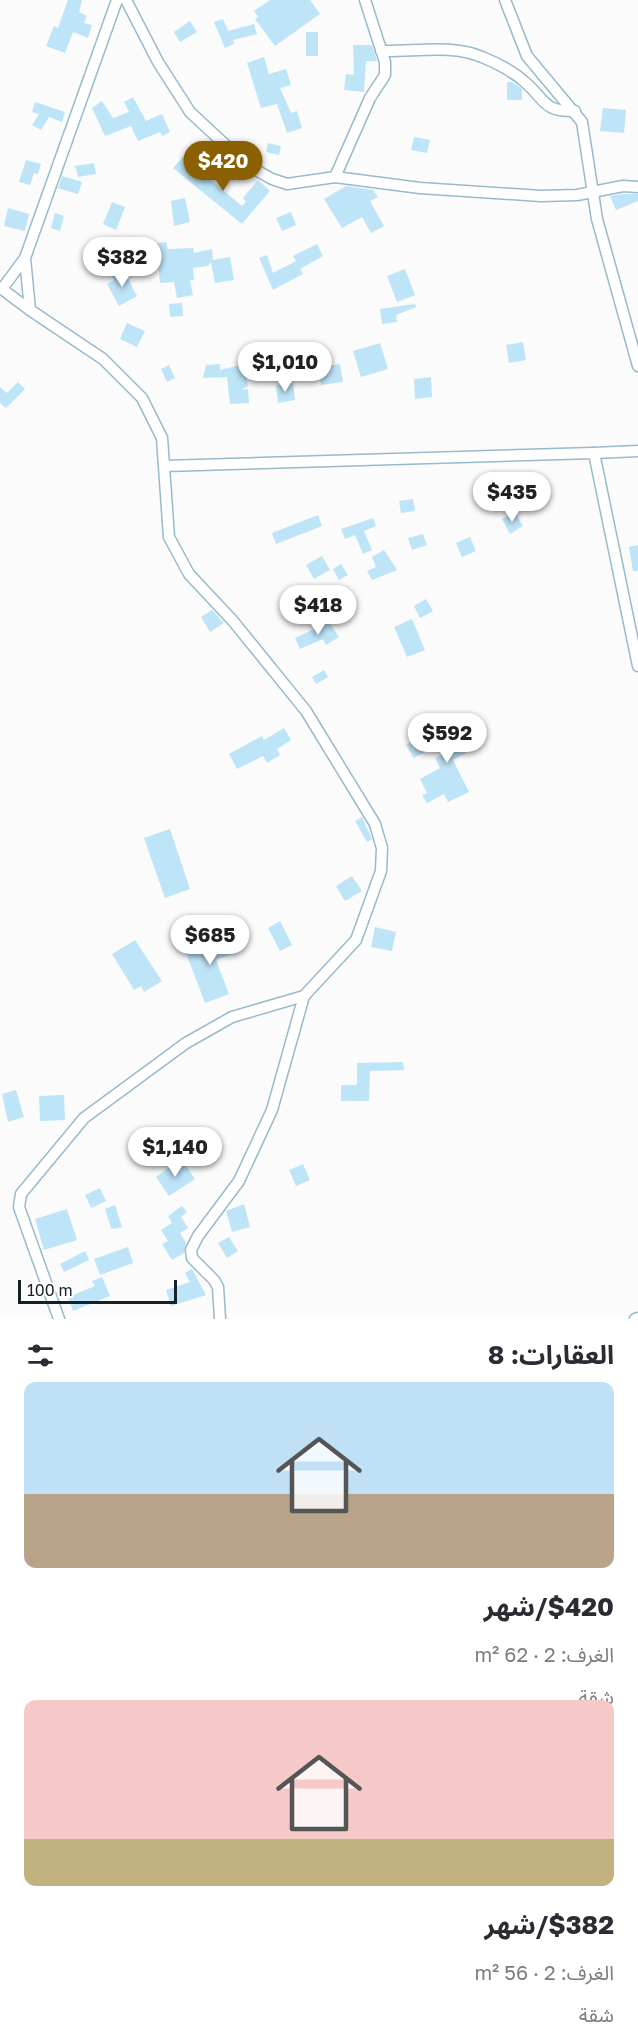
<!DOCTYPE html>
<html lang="ar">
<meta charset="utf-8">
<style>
body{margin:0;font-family:"Golos Text","Noto Sans Arabic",sans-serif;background:#f2f2f3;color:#2b2b33;direction:rtl;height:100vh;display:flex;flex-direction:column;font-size:22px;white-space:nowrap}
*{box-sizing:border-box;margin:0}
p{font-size:20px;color:#7c7c81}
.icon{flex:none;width:33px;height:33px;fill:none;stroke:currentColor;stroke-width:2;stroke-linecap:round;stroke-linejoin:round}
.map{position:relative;height:1319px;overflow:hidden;direction:ltr}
.sheet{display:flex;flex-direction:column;background:#fff;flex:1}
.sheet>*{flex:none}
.scale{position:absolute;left:18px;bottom:15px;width:159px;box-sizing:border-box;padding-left:6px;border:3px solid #142128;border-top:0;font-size:16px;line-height:21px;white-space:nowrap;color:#142128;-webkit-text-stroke:4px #fff;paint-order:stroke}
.price{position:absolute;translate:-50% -51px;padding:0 14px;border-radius:21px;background:#fff;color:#222;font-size:20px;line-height:39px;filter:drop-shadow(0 2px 3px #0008)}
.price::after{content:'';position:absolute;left:50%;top:36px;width:18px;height:14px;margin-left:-9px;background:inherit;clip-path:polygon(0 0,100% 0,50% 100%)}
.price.active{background:#8a6001;color:#fff}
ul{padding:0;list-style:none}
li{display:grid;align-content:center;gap:12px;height:318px;padding:0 24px}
li span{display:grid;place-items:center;height:186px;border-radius:12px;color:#555}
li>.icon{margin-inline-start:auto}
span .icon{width:108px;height:108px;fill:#fffc;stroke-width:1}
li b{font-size:26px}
h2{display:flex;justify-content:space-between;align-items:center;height:72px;padding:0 24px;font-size:26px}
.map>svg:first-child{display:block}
.building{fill:#bee4f8}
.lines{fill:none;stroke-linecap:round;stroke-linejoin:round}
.minor-casing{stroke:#97bacd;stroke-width:13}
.minor{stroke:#fff;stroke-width:10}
</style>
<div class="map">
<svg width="638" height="1319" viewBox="0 0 638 1319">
<rect width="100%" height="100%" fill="#fbfbfb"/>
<g class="building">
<path d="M 68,0 L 82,0 L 79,12 L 87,16 L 84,23 L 92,25 L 88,38 L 73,32 L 65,53 L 46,46 L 54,26 L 58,28 Z"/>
<path d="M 270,0 L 310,0 L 320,14 L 275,46 L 255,19 L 258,17 L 254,11 Z"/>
<path d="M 223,19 L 228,31 L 254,24 L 257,34 L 233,40 L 234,44 L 225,48 L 214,22 Z"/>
<path d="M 190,21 L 197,32 L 180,42 L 174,32 Z"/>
<rect x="306" y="32" width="12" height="24"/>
<path d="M 353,45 L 372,45 L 377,61 L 366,61 L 364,92 L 344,90 L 346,74 L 354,75 Z"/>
<path d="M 264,57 L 269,74 L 286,69 L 291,85 L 280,88 L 291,113 L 297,111 L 302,128 L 287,133 L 277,104 L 261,108 L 247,63 Z"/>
<path d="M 507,82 L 512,82 L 522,89 L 522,100 L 507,100 Z"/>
<path d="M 133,97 L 146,121 L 162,114 L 170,132 L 162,136 L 160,132 L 138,141 L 131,126 L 105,136 L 92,108 L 102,101 L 113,118 L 129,112 L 124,102 Z"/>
<path d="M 35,102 L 65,112 L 62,122 L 49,117 L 41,130 L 32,125 L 39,114 L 32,112 Z"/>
<path d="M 603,108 L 626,110 L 624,133 L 600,131 Z"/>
<path d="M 414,137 L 430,140 L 427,153 L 411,150 Z"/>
<path d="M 268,143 L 281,146 L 279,155 L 266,152 Z"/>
<path d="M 183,157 L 242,206 L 246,202 L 243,198 L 258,180 L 270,191 L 242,224 L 173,168 Z"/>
<path d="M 26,160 L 41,164 L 38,174 L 34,173 L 30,185 L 19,182 Z"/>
<path d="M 94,163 L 96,174 L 78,177 L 75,166 Z"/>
<path d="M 62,176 L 82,182 L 78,194 L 58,188 Z"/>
<path d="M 346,186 L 373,190 L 378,197 L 370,201 L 384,226 L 371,233 L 362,217 L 342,228 L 324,199 Z"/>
<path d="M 623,194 L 638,194 L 638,201 L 616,210 L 610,196 Z"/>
<path d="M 185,198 L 190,222 L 174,226 L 171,201 Z"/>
<path d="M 112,202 L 125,207 L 116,230 L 103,224 Z"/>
<path d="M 8,208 L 29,214 L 25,231 L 4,226 Z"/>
<path d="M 291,212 L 296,225 L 282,231 L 276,218 Z"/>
<path d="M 55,213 L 64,216 L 60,231 L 51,228 Z"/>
<path d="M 166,242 L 168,249 L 193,248 L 194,253 L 212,249 L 213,260 L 230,257 L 234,280 L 215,283 L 211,262 L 208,266 L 193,268 L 194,280 L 190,280 L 193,295 L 177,298 L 174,282 L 160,283 L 158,264 L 143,266 L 141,254 L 155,252 L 153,244 Z"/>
<path d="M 317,244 L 323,256 L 300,269 L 303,274 L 273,290 L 259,258 L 267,255 L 273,273 L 296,261 L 293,256 Z"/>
<path d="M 123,269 L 137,296 L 119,306 L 107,284 L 114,280 L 111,275 Z"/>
<path d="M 405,269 L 415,295 L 397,302 L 387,276 Z"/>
<path d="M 182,303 L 183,316 L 170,317 L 169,304 Z"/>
<path d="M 415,304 L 416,307 L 396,315 L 397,322 L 382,324 L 380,309 Z"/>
<path d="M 127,323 L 145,331 L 137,347 L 120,339 Z"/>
<path d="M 523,342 L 526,360 L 509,363 L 506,345 Z"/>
<path d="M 380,343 L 388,369 L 361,377 L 353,351 Z"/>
<path d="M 220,364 L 220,370 L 244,364 L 248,386 L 241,390 L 248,389 L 249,403 L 230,404 L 227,377 L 203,378 L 206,365 Z"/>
<path d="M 340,364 L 343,382 L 321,385 L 318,367 Z"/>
<path d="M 169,365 L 175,378 L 167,382 L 161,369 Z"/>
<path d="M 431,377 L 432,397 L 415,399 L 414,379 Z"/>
<path d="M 18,382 L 25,389 L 6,408 L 0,403 L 0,387 L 7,393 Z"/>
<path d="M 293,383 L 295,400 L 278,403 L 276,385 Z"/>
<path d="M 413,499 L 415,511 L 401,513 L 399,501 Z"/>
<path d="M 515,512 L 523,526 L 510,534 L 502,519 Z"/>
<path d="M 318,515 L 322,526 L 276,544 L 272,533 Z"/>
<path d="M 373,518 L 376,526 L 364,531 L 372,550 L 363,554 L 355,535 L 345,539 L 341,529 Z"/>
<path d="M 423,534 L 427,545 L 412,550 L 408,538 Z"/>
<path d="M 470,537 L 476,551 L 462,557 L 456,543 Z"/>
<path d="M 638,545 L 638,571 L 633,571 L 629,547 Z"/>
<path d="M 384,550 L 397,570 L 372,580 L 367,571 L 376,567 L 372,557 Z"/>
<path d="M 322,556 L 330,570 L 314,579 L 306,565 Z"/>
<path d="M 341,564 L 348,575 L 339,580 L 333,569 Z"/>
<path d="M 297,599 L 305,612 L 291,620 L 284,607 Z"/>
<path d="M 426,599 L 433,611 L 420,618 L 414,606 Z"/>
<path d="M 212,610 L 224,623 L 210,632 L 201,617 Z"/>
<path d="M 412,619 L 425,650 L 407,657 L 394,627 Z"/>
<path d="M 329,622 L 339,637 L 326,645 L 323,639 L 300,649 L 295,638 Z"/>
<path d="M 324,670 L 328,677 L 316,684 L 312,677 Z"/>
<path d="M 456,713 L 466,732 L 458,736 L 466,753 L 453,760 L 469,792 L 448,802 L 444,794 L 427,803 L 422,795 L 427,793 L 420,779 L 440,768 L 435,758 L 448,752 L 434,725 Z"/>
<path d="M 284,728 L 291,740 L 277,749 L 280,755 L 267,763 L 263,756 L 237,769 L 229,754 L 262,736 L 264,740 Z"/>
<path d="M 418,737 L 427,751 L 414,758 L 406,745 Z"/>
<path d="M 362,817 L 372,839 L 367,842 L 355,821 Z"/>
<path d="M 170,829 L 190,889 L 165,898 L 144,838 Z"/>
<path d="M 352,876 L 362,891 L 345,901 L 336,886 Z"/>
<path d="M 280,921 L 292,945 L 280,951 L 268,928 Z"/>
<path d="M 375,927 L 396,932 L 392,951 L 371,947 Z"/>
<path d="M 229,933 L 236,953 L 216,960 L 229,994 L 205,1003 L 183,945 L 194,940 L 197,949 L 214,942 L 213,938 Z"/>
<path d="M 135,940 L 162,981 L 144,992 L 141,986 L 134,990 L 112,954 Z"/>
<path d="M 403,1062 L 404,1070 L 370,1071 L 369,1101 L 341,1101 L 341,1085 L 357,1085 L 357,1063 Z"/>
<path d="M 16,1090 L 24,1117 L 8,1122 L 2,1094 Z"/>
<path d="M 64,1095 L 65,1120 L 40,1121 L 39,1096 Z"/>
<path d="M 181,1159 L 195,1179 L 169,1196 L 156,1177 Z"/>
<path d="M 303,1164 L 310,1180 L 296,1186 L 289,1170 Z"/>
<path d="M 100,1188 L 106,1201 L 91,1208 L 85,1195 Z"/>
<path d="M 244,1204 L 250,1227 L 232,1232 L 226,1211 Z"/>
<path d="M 115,1205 L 122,1227 L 114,1229 L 111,1228 L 105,1209 Z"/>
<path d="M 182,1206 L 187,1212 L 181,1217 L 188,1228 L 180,1233 L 186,1243 L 184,1253 L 172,1260 L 162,1244 L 168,1241 L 161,1230 L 172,1223 L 168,1216 Z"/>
<path d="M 67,1209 L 77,1240 L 44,1250 L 35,1219 Z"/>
<path d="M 229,1237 L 238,1251 L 227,1258 L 218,1243 Z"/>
<path d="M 128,1247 L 133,1263 L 100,1275 L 94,1259 Z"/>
<path d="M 85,1251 L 89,1260 L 64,1272 L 60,1264 Z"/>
<path d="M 192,1269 L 206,1295 L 171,1306 L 166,1290 L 190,1282 L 185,1273 Z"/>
<path d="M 102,1277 L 110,1296 L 73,1311 L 68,1297 L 95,1286 L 92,1281 Z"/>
</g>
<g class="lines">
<g class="minor-casing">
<g id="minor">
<path d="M 126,0 L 158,62 L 190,112 L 247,165 L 272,179 L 287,184 L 335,177 L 420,188 L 541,196 L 577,195 L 623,186 L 638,187"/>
<path d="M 505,0 L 527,56 L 582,122 L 597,219 L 638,366"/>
<path d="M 381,51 C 414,52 452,44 482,57 C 497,63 514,72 526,83 C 546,101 544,112 575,111"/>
<path d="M 335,177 L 370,98 L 385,75 L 385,62 L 365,0"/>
<path d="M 25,258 L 30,310 L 2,289 L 25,258 L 117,0"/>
<path d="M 30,310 L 103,359 L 142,398 L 162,438 L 169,537 L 189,574 L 233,621 L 306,711 L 375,824 L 382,848 L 381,871 L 356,940 L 304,996 L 272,1110 L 239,1181 L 198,1236 L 191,1250 L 192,1258 L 214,1280 L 218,1287 L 220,1319"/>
<path d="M 594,453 L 638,451"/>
<path d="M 165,466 L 594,453 L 638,666"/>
<path d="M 59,1319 L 19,1207 L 21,1194 L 84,1118 L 186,1043 L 232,1017 L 304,996"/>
<path d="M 635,1319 L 638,1318"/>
</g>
</g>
<use href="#minor" class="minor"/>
</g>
</svg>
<div class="scale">100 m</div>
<b class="price active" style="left:223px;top:192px">$420</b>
<b class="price" style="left:122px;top:288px">$382</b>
<b class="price" style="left:285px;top:393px">$1,010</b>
<b class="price" style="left:512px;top:523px">$435</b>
<b class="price" style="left:318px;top:636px">$418</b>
<b class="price" style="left:447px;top:764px">$592</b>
<b class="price" style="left:210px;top:966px">$685</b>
<b class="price" style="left:175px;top:1178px">$1,140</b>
</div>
<section class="sheet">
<h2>العقارات: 8<svg class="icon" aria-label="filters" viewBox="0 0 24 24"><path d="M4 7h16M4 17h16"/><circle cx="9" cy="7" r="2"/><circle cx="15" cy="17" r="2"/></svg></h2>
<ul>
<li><span style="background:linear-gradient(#bfe0f5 60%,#b9a48a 0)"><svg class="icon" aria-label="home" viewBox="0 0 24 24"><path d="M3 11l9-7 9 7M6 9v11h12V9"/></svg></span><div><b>$420/شهر</b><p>الغرف: 2 · 62 m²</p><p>شقة</p></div></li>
<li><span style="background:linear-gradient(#f6c9c9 75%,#c2b280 0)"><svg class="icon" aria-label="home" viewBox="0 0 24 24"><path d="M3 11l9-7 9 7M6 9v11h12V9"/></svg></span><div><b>$382/شهر</b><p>الغرف: 2 · 56 m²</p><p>شقة</p></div></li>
</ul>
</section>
